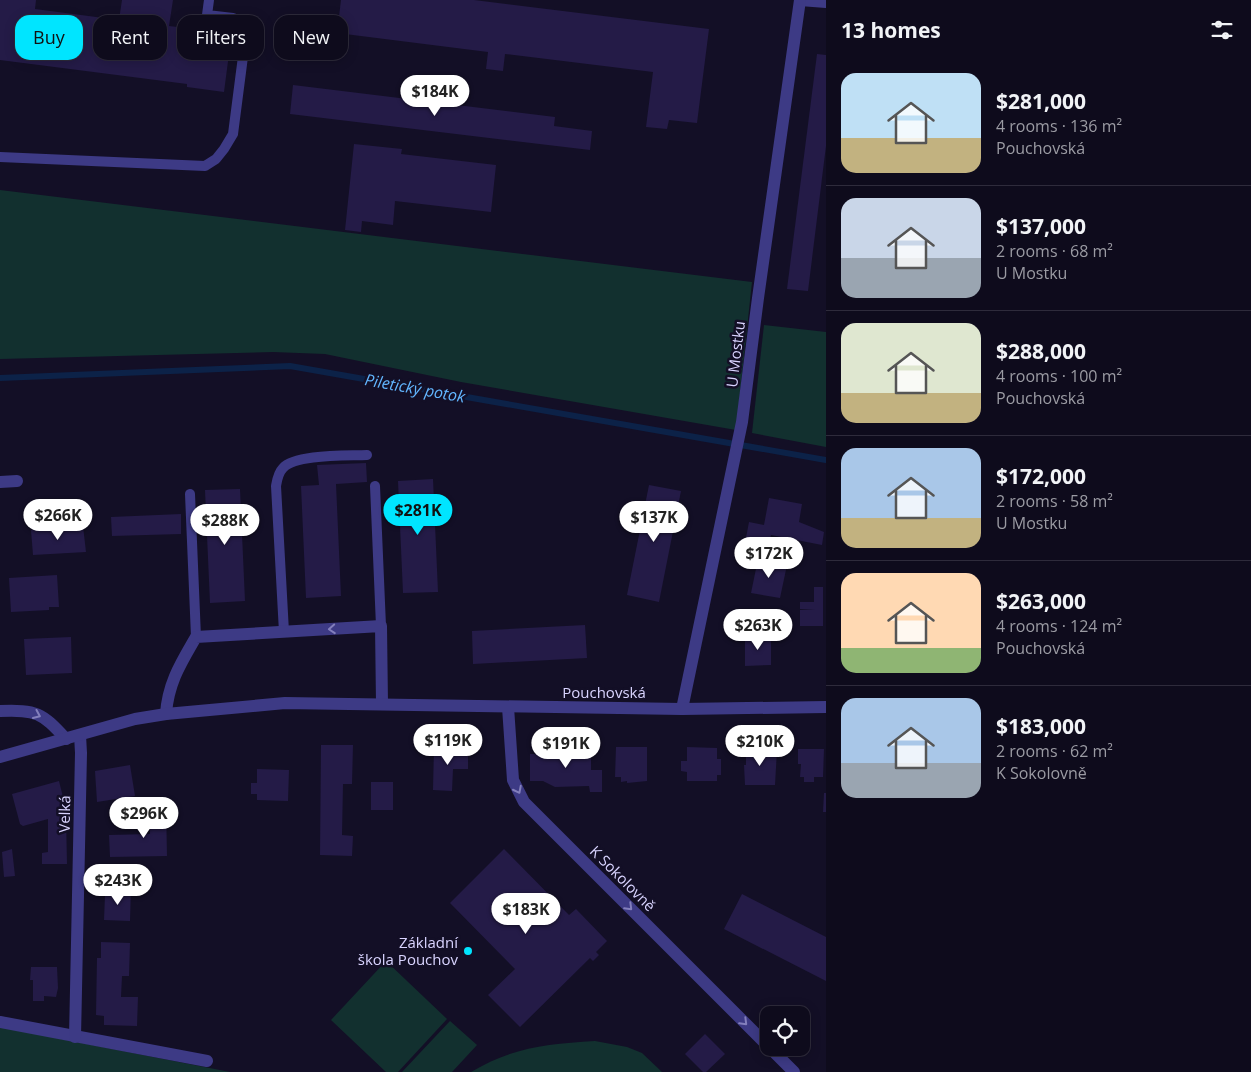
<!DOCTYPE html>
<meta charset="utf-8">
<style>
body{margin:0;font-family:"Open Sans",sans-serif;background:#1c1929;color:#f1f3f6;height:100vh;display:flex;flex-direction:column;font-size:19px;white-space:nowrap}
*{box-sizing:border-box;margin:0}
p{font-size:16px;color:#9b9ba3}
.icon{flex:none;width:28px;height:28px;fill:none;stroke:currentColor;stroke-width:2;stroke-linecap:round;stroke-linejoin:round}
.map{position:relative;flex:1;overflow:hidden}
.details{display:flex;flex-direction:column;background:#0e0b1c;width:425px}
.details>*{flex:none}
.guide{position:absolute;left:15px;top:15px;width:475px;height:45px;display:flex;gap:10px}
.fabs{position:absolute;left:760px;top:1006px;display:grid;gap:10px}
.fabs a{display:grid;place-items:center;width:50px;height:50px;border-radius:10px;background:#0e0b1c;box-shadow:0 2px 12px #0003,0 0 0 1px #2e2b3b;font-size:25px}
.price{position:absolute;translate:-50% -42px;padding:0 11px;border-radius:18px;background:#fff;color:#222;font-size:16px;line-height:32px;filter:drop-shadow(0 1px 2px #0008)}
.price::after{content:'';position:absolute;left:50%;top:30px;width:15px;height:11px;margin-left:-8px;background:inherit;clip-path:polygon(0 0,100% 0,50% 100%)}
.price.selected{background:#00e5ff;color:#111}
ul{padding:0;list-style:none}
li{display:flex;align-items:center;gap:15px;height:125px;padding:0 15px}
li+li{border-top:1px solid #2e2b3b}
li span{display:grid;place-items:center;flex:none;width:140px;height:100px;border-radius:15px;color:#555}
li>.icon{margin-inline-start:auto}
span .icon{width:60px;height:60px;fill:#fffc;stroke-width:1}
li b{font-size:21px}
h2{display:flex;justify-content:space-between;align-items:center;height:60px;padding:0 15px;font-size:21px}
.chip{padding:0 18px;border-radius:15px;background:#0e0b1c;box-shadow:0 2px 12px #0003,0 0 0 1px #2e2b3b;font-size:18px;line-height:45px}
.chip.selected{background:#00e5ff;color:#111}
main{display:flex;flex:1;min-height:0}
.map>svg:first-child{display:block}
.green{fill:#12302f}
.lines{fill:none;stroke-linecap:round;stroke-linejoin:round}
.stream{stroke:#0c2248;stroke-width:6}
.building{fill:#241b47}
.service{stroke:#3d3a85;stroke-width:10}
.minor{stroke:#3d3a85;stroke-width:12}
.tertiary{stroke:#3d3a85;stroke-width:12}
.oneway{stroke:#837fbc}
.poi-dot{fill:#00e5ff;stroke:#130f26;stroke-width:2}
.labels{text-anchor:middle;dominant-baseline:central;stroke-width:5;stroke-linejoin:round;paint-order:stroke}
.street-label{font-size:15px;fill:#d9d4ff;stroke:#130f26}
.poi-label{font-size:15px;fill:#d9d4ff;stroke:#130f26;text-anchor:end}
.water-label{font-size:16px;font-style:italic;fill:#62b6ff;stroke:#130f26}
</style>
<main>
<div class="map">
<svg width="826" height="1072" viewBox="0 0 826 1072">
<rect width="100%" height="100%" fill="#130f26"/>
<g class="green">
<path d="M 0,190 L 752,282 L 736,430 L 461,382 L 325,354 L 273,352 L 0,359 Z"/>
<path d="M 764,325 L 826,332 L 826,447 L 752,433 Z"/>
<path d="M 386,961 L 447,1019 L 398,1072 L 386,1072 L 331,1020 Z"/>
<path d="M 450,1021 L 477,1045 L 452,1072 L 402,1072 Z"/>
<path d="M 0,1027 L 230,1072 L 0,1072 Z"/>
<path d="M 595,1041 L 627,1047 L 642,1053 L 662,1072 L 471,1072 C 513,1047 547,1044 595,1041 Z"/>
</g>
<g class="lines">
<path class="stream" d="M 0,378 L 290,366 L 826,460"/>
</g>
<g class="building">
<path d="M 0,0 L 36,0 L 35,9 L 119,20 L 122,0 L 173,0 L 169,26 L 194,29 L 195,26 L 232,31 L 224,92 L 187,87 L 187,84 L 0,60 Z"/>
<path d="M 341,0 L 474,0 L 709,29 L 697,123 L 669,120 L 667,129 L 646,127 L 653,72 L 505,54 L 503,71 L 486,69 L 488,52 L 337,33 Z"/>
<path d="M 817,54 L 826,55 L 826,146 L 808,291 L 787,289 Z"/>
<path d="M 293,85 L 555,117 L 554,126 L 592,131 L 590,150 L 290,114 Z"/>
<path d="M 354,144 L 402,149 L 401,154 L 496,165 L 491,212 L 395,201 L 393,225 L 362,221 L 361,232 L 345,230 Z"/>
<path d="M 366,463 L 367,482 L 336,484 L 341,596 L 306,598 L 301,486 L 319,485 L 317,465 Z"/>
<path d="M 433,479 L 438,592 L 403,593 L 398,481 Z"/>
<path d="M 649,485 L 681,491 L 659,602 L 627,595 Z"/>
<path d="M 240,489 L 245,601 L 210,603 L 205,490 Z"/>
<path d="M 769,498 L 802,504 L 799,522 L 824,532 L 822,545 L 771,535 L 768,548 L 745,543 L 749,522 L 764,525 Z"/>
<path d="M 181,514 L 181,534 L 112,536 L 111,517 Z"/>
<path d="M 83,526 L 86,552 L 33,555 L 31,530 Z"/>
<path d="M 758,559 L 787,565 L 780,598 L 751,593 Z"/>
<path d="M 57,575 L 59,607 L 49,607 L 49,610 L 11,612 L 9,578 Z"/>
<path d="M 814,587 L 823,587 L 823,626 L 800,626 L 800,610 L 815,610 L 800,609 L 800,602 L 814,602 Z"/>
<path d="M 585,625 L 587,658 L 473,664 L 472,631 Z"/>
<path d="M 71,637 L 72,673 L 26,675 L 24,639 Z"/>
<path d="M 745,637 L 771,637 L 771,665 L 745,666 Z"/>
<path d="M 321,745 L 353,745 L 352,784 L 343,784 L 342,835 L 353,836 L 352,856 L 320,855 Z"/>
<path d="M 434,747 L 468,748 L 468,769 L 453,769 L 452,791 L 433,790 Z"/>
<path d="M 555,747 L 583,747 L 583,751 L 590,752 L 591,755 L 591,770 L 602,770 L 602,792 L 590,792 L 589,786 L 555,787 L 543,781 L 530,781 L 530,754 L 547,754 L 550,751 L 555,751 Z"/>
<path d="M 616,747 L 647,747 L 647,781 L 627,783 L 627,781 L 621,782 L 621,777 L 615,777 Z"/>
<path d="M 687,747 L 717,748 L 717,759 L 721,759 L 721,775 L 717,775 L 717,781 L 687,781 L 687,772 L 681,771 L 681,761 L 687,761 Z"/>
<path d="M 746,748 L 777,750 L 775,785 L 745,785 L 744,765 L 746,765 Z"/>
<path d="M 798,749 L 824,749 L 823,777 L 814,777 L 814,782 L 804,782 L 804,777 L 800,777 L 801,764 L 798,764 Z"/>
<path d="M 130,765 L 135,796 L 97,802 L 95,771 Z"/>
<path d="M 257,769 L 289,770 L 288,801 L 257,800 L 257,794 L 251,794 L 251,783 L 257,783 Z"/>
<path d="M 59,781 L 63,797 L 67,796 L 68,804 L 64,805 L 66,816 L 67,864 L 42,864 L 42,853 L 48,852 L 48,819 L 23,826 L 20,824 L 12,794 Z"/>
<rect x="371" y="782" width="22" height="28"/>
<path d="M 824,793 L 826,793 L 826,812 L 823,812 Z"/>
<path d="M 166,805 L 167,856 L 110,857 L 109,835 L 150,834 L 150,806 Z"/>
<path d="M 12,849 L 15,876 L 4,877 L 2,852 Z"/>
<path d="M 504,849 L 569,915 L 576,909 L 607,941 L 596,952 L 599,955 L 593,961 L 590,958 L 520,1027 L 488,995 L 515,969 L 450,903 Z"/>
<path d="M 120,887 L 131,887 L 130,921 L 104,920 L 105,895 L 120,896 Z"/>
<path d="M 742,894 L 826,937 L 826,981 L 724,929 Z"/>
<path d="M 101,942 L 130,943 L 129,976 L 122,976 L 121,997 L 138,997 L 137,1026 L 104,1025 L 104,1016 L 96,1015 L 97,958 L 101,958 Z"/>
<path d="M 31,967 L 57,967 L 58,988 L 56,997 L 44,996 L 44,1001 L 33,1001 L 33,980 L 30,980 Z"/>
<path d="M 705,1034 L 725,1054 L 706,1072 L 703,1072 L 685,1054 Z"/>
</g>
<g class="lines">
<g class="service">
<path d="M 800,1 L 826,3"/>
<path d="M 0,157 L 205,166 L 216,159 L 224,149 L 233,134 L 245,41 L 233,18 L 207,15 L 209,0"/>
<path d="M 375,486 L 381,626"/>
<path d="M 190,494 L 196,637"/>
<path d="M 284,632 L 276,486 C 277,480 278,473 283,468 C 295,454 347,456 367,455"/>
</g>
<g class="minor">
<path d="M 0,482 L 17,481"/>
<path d="M 508,707 L 513,780 L 524,802 L 769,1047"/>
<path d="M 682,709 L 742,422 L 758,298 L 800,0"/>
<path d="M 0,711 C 37,710 41,712 66,739"/>
<path d="M 166,714 C 168,683 181,663 196,637 L 381,626 L 382,704"/>
<path d="M 0,1022 L 207,1061"/>
<path d="M 75,1037 L 81,753 L 80,735"/>
<path d="M 770,1048 L 794,1072"/>
</g>
<path class="tertiary" d="M 0,757 L 135,719 L 166,714 L 285,703 L 682,709 L 826,707"/>
</g>
<defs><path id="oneway-chevron" d="M-2-3.5L2.5 0L-2 3.5" fill="none" stroke-width="1.6" stroke-linecap="round" stroke-linejoin="round" transform="scale(1.25)"/></defs>
<g class="oneway">
<use href="#oneway-chevron" transform="translate(332 629) rotate(176)"/>
<use href="#oneway-chevron" transform="translate(37 715) rotate(24)"/>
<use href="#oneway-chevron" transform="translate(518 790) rotate(63)"/>
<use href="#oneway-chevron" transform="translate(629 907) rotate(45)"/>
<use href="#oneway-chevron" transform="translate(744 1022) rotate(45)"/>
</g>
<circle class="poi-dot" cx="468" cy="951" r="5"/>
<g class="labels">
<g class="street-label">
<text transform="translate(735 354) rotate(-83)">U Mostku</text>
<text x="604" y="692">Pouchovská</text>
<text transform="translate(64 814) rotate(-89)">Velká</text>
<text transform="translate(623 878) rotate(45)">K Sokolovně</text>
</g>
<g class="poi-label">
<text x="458" y="942">Základní<tspan x="458" dy="17">škola Pouchov</tspan></text>
</g>
<g class="water-label">
<text transform="translate(415 388) rotate(10)">Piletický potok</text>
</g>
</g>
</svg>
<div class="fabs">
<a><svg class="icon" aria-label="locate" viewBox="0 0 24 24"><circle cx="12" cy="12" r="6"/><path d="M12 2v4M12 18v4M2 12h4M18 12h4"/></svg></a>
</div>
<b class="price" style="left:435px;top:117px">$184K</b>
<b class="price selected" style="left:418px;top:536px">$281K</b>
<b class="price" style="left:58px;top:541px">$266K</b>
<b class="price" style="left:654px;top:543px">$137K</b>
<b class="price" style="left:225px;top:546px">$288K</b>
<b class="price" style="left:769px;top:579px">$172K</b>
<b class="price" style="left:758px;top:651px">$263K</b>
<b class="price" style="left:448px;top:766px">$119K</b>
<b class="price" style="left:760px;top:767px">$210K</b>
<b class="price" style="left:566px;top:769px">$191K</b>
<b class="price" style="left:144px;top:839px">$296K</b>
<b class="price" style="left:118px;top:906px">$243K</b>
<b class="price" style="left:526px;top:935px">$183K</b>
<div class="guide">
<a class="chip selected">Buy</a>
<a class="chip">Rent</a>
<a class="chip">Filters</a>
<a class="chip">New</a>
</div>
</div>
<section class="details">
<h2>13 homes<svg class="icon" aria-label="filters" viewBox="0 0 24 24"><path d="M4 7h16M4 17h16"/><circle cx="9" cy="7" r="2"/><circle cx="15" cy="17" r="2"/></svg></h2>
<ul>
<li><span style="background:linear-gradient(#bfe0f5 65%,#c2b280 0)"><svg class="icon" aria-label="home" viewBox="0 0 24 24"><path d="M3 11l9-7 9 7M6 9v11h12V9"/></svg></span><div><b>$281,000</b><p>4 rooms · 136 m²</p><p>Pouchovská</p></div></li>
<li><span style="background:linear-gradient(#c9d6e8 60%,#9aa5b1 0)"><svg class="icon" aria-label="home" viewBox="0 0 24 24"><path d="M3 11l9-7 9 7M6 9v11h12V9"/></svg></span><div><b>$137,000</b><p>2 rooms · 68 m²</p><p>U Mostku</p></div></li>
<li><span style="background:linear-gradient(#dfe7d0 70%,#c2b280 0)"><svg class="icon" aria-label="home" viewBox="0 0 24 24"><path d="M3 11l9-7 9 7M6 9v11h12V9"/></svg></span><div><b>$288,000</b><p>4 rooms · 100 m²</p><p>Pouchovská</p></div></li>
<li><span style="background:linear-gradient(#a9c7e8 70%,#c2b280 0)"><svg class="icon" aria-label="home" viewBox="0 0 24 24"><path d="M3 11l9-7 9 7M6 9v11h12V9"/></svg></span><div><b>$172,000</b><p>2 rooms · 58 m²</p><p>U Mostku</p></div></li>
<li><span style="background:linear-gradient(#ffd9b3 75%,#8fb573 0)"><svg class="icon" aria-label="home" viewBox="0 0 24 24"><path d="M3 11l9-7 9 7M6 9v11h12V9"/></svg></span><div><b>$263,000</b><p>4 rooms · 124 m²</p><p>Pouchovská</p></div></li>
<li><span style="background:linear-gradient(#a9c7e8 65%,#9aa5b1 0)"><svg class="icon" aria-label="home" viewBox="0 0 24 24"><path d="M3 11l9-7 9 7M6 9v11h12V9"/></svg></span><div><b>$183,000</b><p>2 rooms · 62 m²</p><p>K Sokolovně</p></div></li>
</ul>
</section>
</main>
